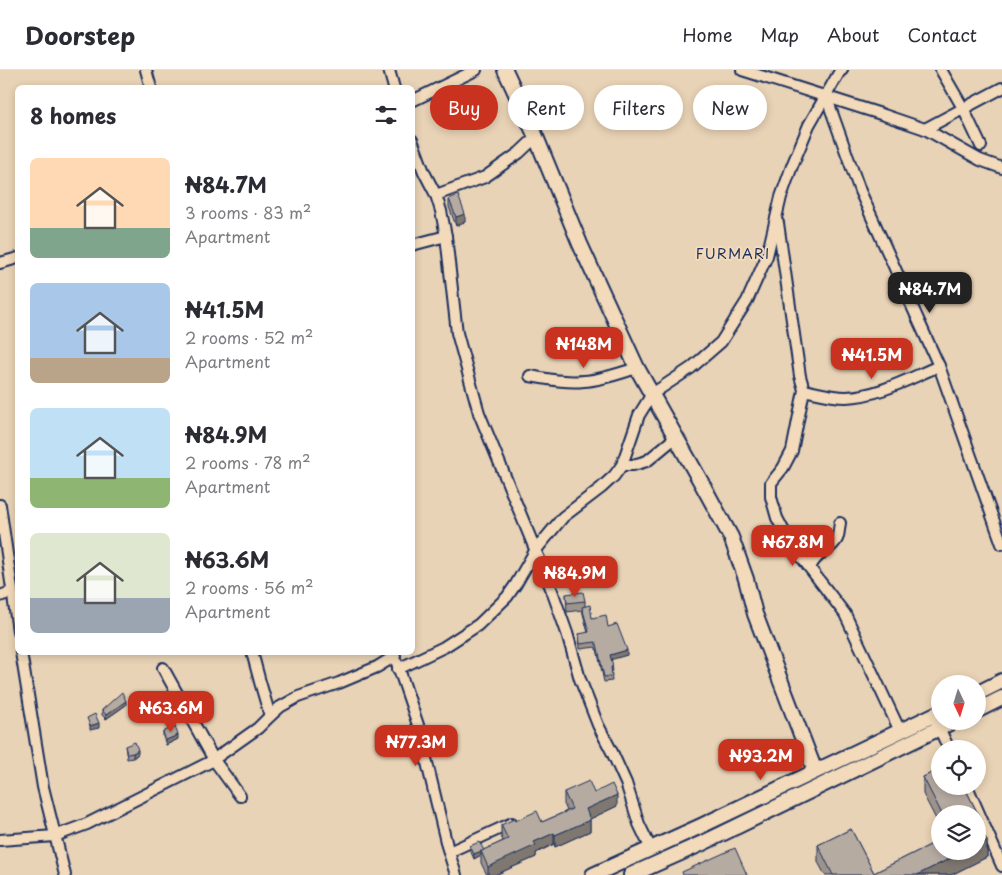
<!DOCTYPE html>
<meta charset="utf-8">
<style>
body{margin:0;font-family:"Playpen Sans",sans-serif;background:#f2f2f3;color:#2b2b33;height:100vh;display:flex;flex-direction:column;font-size:19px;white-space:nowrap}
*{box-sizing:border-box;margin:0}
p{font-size:16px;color:#7c7c81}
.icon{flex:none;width:28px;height:28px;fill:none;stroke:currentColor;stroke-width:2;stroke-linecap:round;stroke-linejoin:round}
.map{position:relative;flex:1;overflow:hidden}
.sheet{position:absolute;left:15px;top:15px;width:400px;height:570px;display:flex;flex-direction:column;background:#fff;border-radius:8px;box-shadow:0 2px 8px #0003}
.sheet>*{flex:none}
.banner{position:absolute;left:430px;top:15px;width:475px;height:45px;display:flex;gap:10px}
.needle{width:32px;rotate:176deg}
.fabs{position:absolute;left:931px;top:605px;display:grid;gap:10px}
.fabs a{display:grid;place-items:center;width:55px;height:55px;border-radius:50%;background:#fff;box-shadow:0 2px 8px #0003;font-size:25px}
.price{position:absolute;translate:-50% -42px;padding:0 11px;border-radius:10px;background:#c8321e;color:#fff;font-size:16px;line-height:32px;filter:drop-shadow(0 1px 2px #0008)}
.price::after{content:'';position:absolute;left:50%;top:30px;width:15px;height:11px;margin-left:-8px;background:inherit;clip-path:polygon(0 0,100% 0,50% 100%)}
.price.active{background:#222;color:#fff}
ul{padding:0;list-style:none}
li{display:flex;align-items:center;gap:15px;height:125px;padding:0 15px}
li span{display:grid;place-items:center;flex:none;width:140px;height:100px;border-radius:8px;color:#555}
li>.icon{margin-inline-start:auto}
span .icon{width:60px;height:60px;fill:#fffc;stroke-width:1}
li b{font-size:21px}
h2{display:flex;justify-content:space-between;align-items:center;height:60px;padding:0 15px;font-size:21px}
.pill{padding:0 18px;border-radius:22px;background:#fff;box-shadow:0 2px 8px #0003;font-size:18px;line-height:45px}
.pill.active{background:#c8321e;color:#fff}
header{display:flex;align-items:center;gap:30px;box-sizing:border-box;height:70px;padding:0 25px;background:#fff;border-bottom:1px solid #e1e1e2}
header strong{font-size:24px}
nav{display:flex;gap:28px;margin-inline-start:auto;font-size:18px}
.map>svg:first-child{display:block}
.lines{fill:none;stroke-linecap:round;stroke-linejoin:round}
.street-casing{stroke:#1b2f5e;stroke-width:14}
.secondary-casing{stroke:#1b2f5e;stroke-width:18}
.street{stroke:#f2daba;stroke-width:10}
.secondary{stroke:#f2daba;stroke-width:14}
.wall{fill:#9d938a;stroke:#1b2f5e}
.shaded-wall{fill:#7f7871;stroke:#1b2f5e}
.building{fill:#b6aba1;stroke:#1b2f5e}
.labels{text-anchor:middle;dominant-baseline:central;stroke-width:4;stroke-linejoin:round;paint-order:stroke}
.neighbourhood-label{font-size:14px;letter-spacing:1px;fill:#1b2f5e;stroke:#f2daba}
</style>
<header>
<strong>Doorstep</strong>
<nav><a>Home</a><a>Map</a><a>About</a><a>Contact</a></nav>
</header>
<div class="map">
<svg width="1002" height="805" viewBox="0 0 1002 805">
<rect width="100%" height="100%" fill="#e9d3b6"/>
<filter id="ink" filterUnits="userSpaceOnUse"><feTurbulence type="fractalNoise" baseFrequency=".02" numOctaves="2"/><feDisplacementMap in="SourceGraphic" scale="10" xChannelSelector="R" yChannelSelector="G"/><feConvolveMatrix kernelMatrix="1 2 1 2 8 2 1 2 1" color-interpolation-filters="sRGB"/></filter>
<g filter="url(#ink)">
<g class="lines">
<g class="street-casing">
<g id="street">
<path d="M 146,0 L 151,18"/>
<path d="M 389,0 L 394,18"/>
<path d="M 742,0 L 884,45 L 925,59 L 980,90 L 1002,98"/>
<path d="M 941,0 L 963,38 L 981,76"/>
<path d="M 826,26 L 860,121 L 939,296 L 1002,474"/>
<path d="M 412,31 L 476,0"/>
<path d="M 925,59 L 1002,18"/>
<path d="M 412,70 L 424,102 L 436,125 L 441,141 L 446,166 L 457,263 L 479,343 L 551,518 L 567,563 L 580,609 L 598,655 L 612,682 L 626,713 L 639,754 L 651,779"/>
<path d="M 436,125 L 485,107 L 519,83 L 536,67"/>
<path d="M 778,153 L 800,306 L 804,320 L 792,381 L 783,398 L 771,413 L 771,427 L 777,448 L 789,471 L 845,544 L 900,661"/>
<path d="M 412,175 L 446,166"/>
<path d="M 0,193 L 18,188"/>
<path d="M 530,306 C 548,309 566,313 584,311 C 602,310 620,303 637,298"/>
<path d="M 804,320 C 818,323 832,327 846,327 C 879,326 910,308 939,296"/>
<path d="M 622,395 L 633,395 L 647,391 L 676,367"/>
<path d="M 0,435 L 18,561"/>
<path d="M 810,498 C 815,483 832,480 837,469 C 839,465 839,458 840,453"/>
<path d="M 0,526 L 11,522"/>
<path d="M 21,582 L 43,717 L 65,805"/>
<path d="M 252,582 L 260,612 L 270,646"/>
<path d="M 397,593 L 418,655 L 447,776 L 456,805"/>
<path d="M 163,598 L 214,690 L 240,726"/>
<path d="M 398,599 L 444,577 L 478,555 L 507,527 L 516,514 L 535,481 L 563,447 L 601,418 L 614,406 L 622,395 L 639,345 L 652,324 L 691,298 L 721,272 L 747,231 L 767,186 L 781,127 L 792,96 L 809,55 L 840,1 L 842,0"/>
<path d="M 933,645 L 949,679"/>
<path d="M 967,716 L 1002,796"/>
<path d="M 0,770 L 55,766 L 87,754 L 210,692 L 258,658 L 270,646 L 280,637 L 298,627 L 339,613 L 377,597 L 395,586"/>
<path d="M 449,782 L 512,753"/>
</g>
</g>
<g class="secondary-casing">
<g id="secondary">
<path d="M 505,0 L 536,67 L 580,174 L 637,298 L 701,412 L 731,467 L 746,509 L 755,544 L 815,701"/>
<path d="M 978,623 L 1002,611"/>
<path d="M 978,640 L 1002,628"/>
<path d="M 593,805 L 701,756 L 940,642"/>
<path d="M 631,805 L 705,772 L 954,651"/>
</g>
</g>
<use href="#street" class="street"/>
<use href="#secondary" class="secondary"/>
</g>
<g class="wall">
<path d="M 449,129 L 465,152 L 456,156 L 449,137 Z"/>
<path d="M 566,524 L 585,531 L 585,536 L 592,548 L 608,557 L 627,585 L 611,589 L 613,601 L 611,602 L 612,611 L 604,612 L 597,579 L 596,580 L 596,577 L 580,579 L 579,564 L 588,563 L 582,540 L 567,542 Z"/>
<path d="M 126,635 L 106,649 L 102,645 L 102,640 Z"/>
<path d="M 163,662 L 178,669 L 166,675 L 163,667 Z"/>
<path d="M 125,676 L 138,684 L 133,688 L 127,689 Z"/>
<path d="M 940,699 L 940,716 L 964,716 L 981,750 L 981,760 L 987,771 L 987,787 L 951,805 L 825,805 L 818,792 L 818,775 L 851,759 L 874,803 L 940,770 L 940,781 L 978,781 L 978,744 L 940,744 L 940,757 L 923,724 L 923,707 Z"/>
<path d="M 564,722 L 594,723 L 617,736 L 590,749 L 590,761 L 555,777 L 554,774 L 536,783 L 536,787 L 495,805 L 487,805 L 481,793 L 481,785 L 474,789 L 470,780 L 470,776 L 484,780 L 503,771 L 501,766 L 501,755 L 515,751 L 542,752 L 567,741 L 564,734 Z"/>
</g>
<g class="shaded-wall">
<path d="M 465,144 L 465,152 L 456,156 L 456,147 Z"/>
<path d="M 627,580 L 627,585 L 610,590 L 610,585 Z"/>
<path d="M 126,631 L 126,635 L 106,649 L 106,645 Z"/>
<path d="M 99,653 L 99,658 L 90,660 L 90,656 Z"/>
<path d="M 178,665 L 178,669 L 166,675 L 166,670 Z"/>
<path d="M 138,680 L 138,684 L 133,688 L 133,683 Z"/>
<path d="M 617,725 L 617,736 L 586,751 L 586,739 Z"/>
<path d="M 590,750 L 590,761 L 555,777 L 555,765 Z"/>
<path d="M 981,750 L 981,767 L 978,752 Z"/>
<path d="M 554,763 L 554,774 L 536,783 L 536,787 L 495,805 L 488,805 L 488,797 L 534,772 Z"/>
<path d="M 987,771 L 987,787 L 951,805 L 917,805 L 965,781 L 978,781 L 978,775 Z"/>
<path d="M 481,781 L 481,785 L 474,789 L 474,784 Z"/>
</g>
<g class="building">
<path d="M 458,125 L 465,144 L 456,147 L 449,129 Z"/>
<path d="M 583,522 L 585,531 L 567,533 L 566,524 Z"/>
<path d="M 590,535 L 592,548 L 606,545 L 608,557 L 617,554 L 627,580 L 610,585 L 613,596 L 611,597 L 612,606 L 604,607 L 597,574 L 596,575 L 596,572 L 580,574 L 579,564 L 589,562 L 582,537 Z"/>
<path d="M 122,622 L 126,631 L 106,645 L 102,640 Z"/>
<path d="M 95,644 L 99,653 L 90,656 L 87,648 Z"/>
<path d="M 175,656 L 178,665 L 166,670 L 163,662 Z"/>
<path d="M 135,672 L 138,680 L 133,683 L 127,684 L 125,676 Z"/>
<path d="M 940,699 L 940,716 L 964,716 L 981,750 L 978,752 L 978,744 L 942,744 L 923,707 Z"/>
<path d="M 589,711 L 594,723 L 612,714 L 617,725 L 586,739 L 590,750 L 555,765 L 554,763 L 534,772 L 536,775 L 488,797 L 481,781 L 508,769 L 501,755 L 514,749 L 515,751 L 537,741 L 542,752 L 572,739 L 564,722 Z"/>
<path d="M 978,752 L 987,771 L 978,775 Z"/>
<path d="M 851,759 L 874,803 L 940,770 L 940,781 L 965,781 L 917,805 L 833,805 L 818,775 Z"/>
<path d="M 479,772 L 484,780 L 474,784 L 470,776 Z"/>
<path d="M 735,778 L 747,805 L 683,805 L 682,802 Z"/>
</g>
</g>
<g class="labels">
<g class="neighbourhood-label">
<text x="733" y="183">FURMARI</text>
</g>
</g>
</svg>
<div class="fabs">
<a><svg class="needle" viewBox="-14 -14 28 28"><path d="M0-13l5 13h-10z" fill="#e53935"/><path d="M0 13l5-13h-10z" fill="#7c7c81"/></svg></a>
<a><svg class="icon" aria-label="locate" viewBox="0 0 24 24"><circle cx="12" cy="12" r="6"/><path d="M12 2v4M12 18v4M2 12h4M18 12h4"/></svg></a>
<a><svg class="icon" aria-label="layers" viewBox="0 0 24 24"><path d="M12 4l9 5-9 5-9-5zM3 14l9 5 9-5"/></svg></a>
</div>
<b class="price active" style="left:930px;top:244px">₦84.7M</b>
<b class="price" style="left:584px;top:299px">₦148M</b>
<b class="price" style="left:872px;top:310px">₦41.5M</b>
<b class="price" style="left:793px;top:497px">₦67.8M</b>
<b class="price" style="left:575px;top:528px">₦84.9M</b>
<b class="price" style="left:171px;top:663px">₦63.6M</b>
<b class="price" style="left:416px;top:697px">₦77.3M</b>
<b class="price" style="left:761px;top:711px">₦93.2M</b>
<div class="banner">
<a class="pill active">Buy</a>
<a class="pill">Rent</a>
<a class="pill">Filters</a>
<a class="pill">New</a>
</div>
<section class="sheet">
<h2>8 homes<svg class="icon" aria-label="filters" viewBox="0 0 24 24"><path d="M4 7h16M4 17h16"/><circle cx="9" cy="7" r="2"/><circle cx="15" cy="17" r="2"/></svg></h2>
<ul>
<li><span style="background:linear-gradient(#ffd9b3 70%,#7fa58c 0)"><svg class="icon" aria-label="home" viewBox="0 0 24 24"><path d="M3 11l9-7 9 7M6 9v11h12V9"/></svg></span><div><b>₦84.7M</b><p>3 rooms · 83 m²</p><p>Apartment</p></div></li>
<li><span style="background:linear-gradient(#a9c7e8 75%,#b9a48a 0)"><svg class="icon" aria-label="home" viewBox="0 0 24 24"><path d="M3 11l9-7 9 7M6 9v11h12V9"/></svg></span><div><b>₦41.5M</b><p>2 rooms · 52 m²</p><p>Apartment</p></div></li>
<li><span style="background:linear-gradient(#bfe0f5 70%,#8fb573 0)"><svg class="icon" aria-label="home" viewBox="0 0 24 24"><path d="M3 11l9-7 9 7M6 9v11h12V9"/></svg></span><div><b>₦84.9M</b><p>2 rooms · 78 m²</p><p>Apartment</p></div></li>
<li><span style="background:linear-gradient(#dfe7d0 65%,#9aa5b1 0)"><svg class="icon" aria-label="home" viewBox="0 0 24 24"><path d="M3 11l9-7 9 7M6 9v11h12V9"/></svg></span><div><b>₦63.6M</b><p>2 rooms · 56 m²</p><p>Apartment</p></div></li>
</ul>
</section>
</div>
